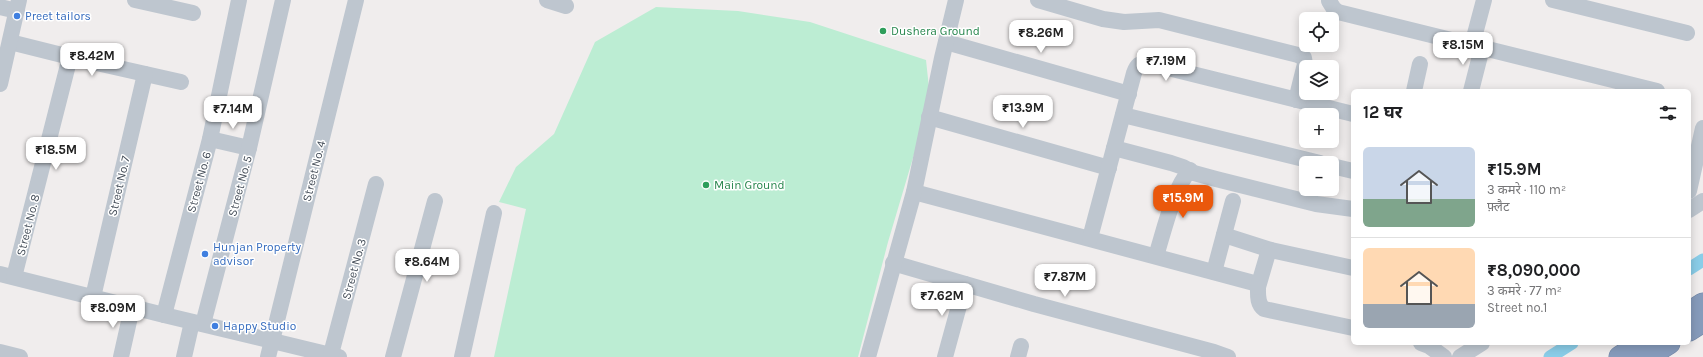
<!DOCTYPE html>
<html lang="hi">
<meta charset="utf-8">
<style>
body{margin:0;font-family:Karla,"Noto Sans Devanagari",sans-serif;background:#f6f6f6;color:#202124;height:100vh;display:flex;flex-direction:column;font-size:15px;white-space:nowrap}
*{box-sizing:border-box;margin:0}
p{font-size:13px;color:#757577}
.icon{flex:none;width:22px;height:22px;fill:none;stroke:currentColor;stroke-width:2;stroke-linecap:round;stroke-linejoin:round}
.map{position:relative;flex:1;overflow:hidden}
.side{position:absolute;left:1351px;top:89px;width:340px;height:256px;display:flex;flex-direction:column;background:#fff;border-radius:6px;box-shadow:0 2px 10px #0003}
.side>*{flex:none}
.controls{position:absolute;left:1299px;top:12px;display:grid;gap:8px}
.controls a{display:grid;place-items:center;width:40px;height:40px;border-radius:6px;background:#fff;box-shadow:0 2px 10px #0003;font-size:20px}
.price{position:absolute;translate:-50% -34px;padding:0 9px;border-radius:8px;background:#fff;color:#222;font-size:13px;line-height:26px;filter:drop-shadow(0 1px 2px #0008)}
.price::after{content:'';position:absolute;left:50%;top:24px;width:12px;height:9px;margin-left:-6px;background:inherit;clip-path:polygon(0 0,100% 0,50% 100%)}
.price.current{background:#ea580c;color:#fff}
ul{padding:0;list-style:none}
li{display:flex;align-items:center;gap:12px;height:100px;padding:0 12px}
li+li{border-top:1px solid #e0e0e0}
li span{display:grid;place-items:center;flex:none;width:112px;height:80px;border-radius:6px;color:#555}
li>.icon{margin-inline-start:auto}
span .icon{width:48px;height:48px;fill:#fffc;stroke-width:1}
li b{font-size:17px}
h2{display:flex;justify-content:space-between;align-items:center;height:48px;padding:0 12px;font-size:17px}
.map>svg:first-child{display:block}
.green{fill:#bcedd3}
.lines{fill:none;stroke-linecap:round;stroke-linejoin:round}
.canal{stroke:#8acde8;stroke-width:13}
.highway-casing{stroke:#7186a6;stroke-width:23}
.minor{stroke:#bec6cf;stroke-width:16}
.highway{stroke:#869bbb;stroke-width:22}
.shop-dot{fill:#3f7fe0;stroke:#fff;stroke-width:1.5}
.leisure-dot{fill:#2e9e5b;stroke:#fff;stroke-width:1.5}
.labels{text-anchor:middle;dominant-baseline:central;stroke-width:3;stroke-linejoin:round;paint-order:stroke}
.shop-label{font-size:12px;fill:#366cbe;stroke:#fff;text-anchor:start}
.leisure-label{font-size:12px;fill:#27864d;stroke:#fff;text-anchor:start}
.street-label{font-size:12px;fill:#464f5a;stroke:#fff}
</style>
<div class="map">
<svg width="1703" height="357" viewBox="0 0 1703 357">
<rect width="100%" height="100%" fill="#f0eded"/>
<path class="green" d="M 656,7 L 738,11 L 810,22 L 926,60 L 929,88 L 918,141 L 888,242 L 858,357 L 494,357 L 526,209 L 499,202 L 516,167 L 554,134 L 595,42 Z"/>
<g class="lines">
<g class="canal">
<path d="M 1689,269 L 1703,260"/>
<path d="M 1550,357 L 1572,343"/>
</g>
<g class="highway-casing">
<g id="highway">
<path d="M 1689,313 L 1703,304"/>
<path d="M 1689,330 L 1703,321"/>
<path d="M 1620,357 L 1642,343"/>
<path d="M 1647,357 L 1669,343"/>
</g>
</g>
<g class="minor">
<path d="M 135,0 L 193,13"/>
<path d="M 547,0 L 566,6"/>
<path d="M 1038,0 L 1103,19 L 1124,22 L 1159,20 L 1298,55 L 1304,58 L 1305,64 L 1296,100"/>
<path d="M 1553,0 L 1687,33"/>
<path d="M 1329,1 L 1334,9 L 1338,12 L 1657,91"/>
<path d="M 0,7 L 17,11"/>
<path d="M 10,42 L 70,57 L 181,82"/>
<path d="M 946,42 L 1129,94"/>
<path d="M 1472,45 L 1484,0"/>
<path d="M 0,84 L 19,0"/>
<path d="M 1414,91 L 1420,64"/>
<path d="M 1471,91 L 1482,48"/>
<path d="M 1123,115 L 1320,163"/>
<path d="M 929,117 L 1109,168"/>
<path d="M 210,139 L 249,148"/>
<path d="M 1114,148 L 1171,163 L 1183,167 L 1194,173 L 1216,179 L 1316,204 L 1353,209"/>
<path d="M 1332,166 L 1353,171"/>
<path d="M 1689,191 L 1703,128"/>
<path d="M 914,192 L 1254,283 L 1258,287 C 1258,295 1257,304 1264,309 L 1353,328"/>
<path d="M 1689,210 L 1703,201"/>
<path d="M 1224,235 L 1271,250"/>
<path d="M 1090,238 L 1134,73 C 1137,65 1139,63 1148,63 L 1353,114"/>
<path d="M 1156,256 C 1164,231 1173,189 1190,170"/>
<path d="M 893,263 L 1034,304 L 1214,352 L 1228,357"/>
<path d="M 1214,272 L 1233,201"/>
<path d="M 0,274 L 164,315 L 339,357"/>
<path d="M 14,277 L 70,57"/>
<path d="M 1258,287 L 1268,253 L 1271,250 L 1353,268"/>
<path d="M 93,297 L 145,74"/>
<path d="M 164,315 L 210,139 L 239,0"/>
<path d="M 203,324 L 249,148 L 283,0"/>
<path d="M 1421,343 L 1429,346 L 1444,357"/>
<path d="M 0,352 L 20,357"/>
<path d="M 331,354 L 376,184"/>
<path d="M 121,357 L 132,308"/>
<path d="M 184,357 L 192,322"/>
<path d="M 268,357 L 356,0"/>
<path d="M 393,357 L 435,201"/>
<path d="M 462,357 L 494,213"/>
<path d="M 868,357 L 914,192 L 942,58 L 956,0"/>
<path d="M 945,357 L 965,284"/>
<path d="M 1018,357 L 1021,346"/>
<path d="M 1460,357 L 1482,343"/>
</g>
<use href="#highway" class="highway"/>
</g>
<g class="shop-dot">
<circle cx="17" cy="16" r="4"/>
<circle cx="205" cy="254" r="4"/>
<circle cx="215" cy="326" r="4"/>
</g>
<g class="leisure-dot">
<circle cx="883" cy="31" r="4"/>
<circle cx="706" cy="185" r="4"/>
</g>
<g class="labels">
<g class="shop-label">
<text x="25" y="16">Preet tailors</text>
<text x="213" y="247">Hunjan Property<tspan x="213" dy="14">advisor</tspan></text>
<text x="223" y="326">Happy Studio</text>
</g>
<g class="leisure-label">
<text x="891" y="31">Dushera Ground</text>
<text x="714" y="185">Main Ground</text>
</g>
<g class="street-label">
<text transform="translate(314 171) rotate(-76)">Street No. 4</text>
<text transform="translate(199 182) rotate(-75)">Street No. 6</text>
<text transform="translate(119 186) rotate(-77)">Street No. 7</text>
<text transform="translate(240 186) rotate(-75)">Street No. 5</text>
<text transform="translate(28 225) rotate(-76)">Street No. 8</text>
<text transform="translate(354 269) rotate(-75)">Street No. 3</text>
</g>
</g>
</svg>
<div class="controls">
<a><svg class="icon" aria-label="locate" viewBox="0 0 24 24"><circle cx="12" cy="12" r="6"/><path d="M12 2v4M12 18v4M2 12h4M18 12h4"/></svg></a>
<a><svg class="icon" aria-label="layers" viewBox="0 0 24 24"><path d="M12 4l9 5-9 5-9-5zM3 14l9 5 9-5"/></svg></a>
<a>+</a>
<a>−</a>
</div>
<b class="price" style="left:1041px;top:54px">₹8.26M</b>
<b class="price" style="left:1463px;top:66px">₹8.15M</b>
<b class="price" style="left:92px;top:77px">₹8.42M</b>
<b class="price" style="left:1166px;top:82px">₹7.19M</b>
<b class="price" style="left:1023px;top:129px">₹13.9M</b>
<b class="price" style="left:233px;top:130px">₹7.14M</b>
<b class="price" style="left:56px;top:171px">₹18.5M</b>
<b class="price current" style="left:1183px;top:219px">₹15.9M</b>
<b class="price" style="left:427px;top:283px">₹8.64M</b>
<b class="price" style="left:1065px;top:298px">₹7.87M</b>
<b class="price" style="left:942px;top:317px">₹7.62M</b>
<b class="price" style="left:113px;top:329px">₹8.09M</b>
<section class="side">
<h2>12 घर<svg class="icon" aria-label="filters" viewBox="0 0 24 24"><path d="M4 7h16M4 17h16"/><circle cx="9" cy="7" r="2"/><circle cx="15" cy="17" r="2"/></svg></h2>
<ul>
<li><span style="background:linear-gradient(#c9d6e8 65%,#7fa58c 0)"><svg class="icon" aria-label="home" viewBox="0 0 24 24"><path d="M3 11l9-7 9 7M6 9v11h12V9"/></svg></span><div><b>₹15.9M</b><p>3 कमरे · 110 m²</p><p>फ़्लैट</p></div></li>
<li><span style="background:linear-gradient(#ffd9b3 70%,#9aa5b1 0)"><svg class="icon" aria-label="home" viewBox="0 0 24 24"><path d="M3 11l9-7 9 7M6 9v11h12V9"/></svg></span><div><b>₹8,090,000</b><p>3 कमरे · 77 m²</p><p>Street no.1</p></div></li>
</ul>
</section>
</div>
